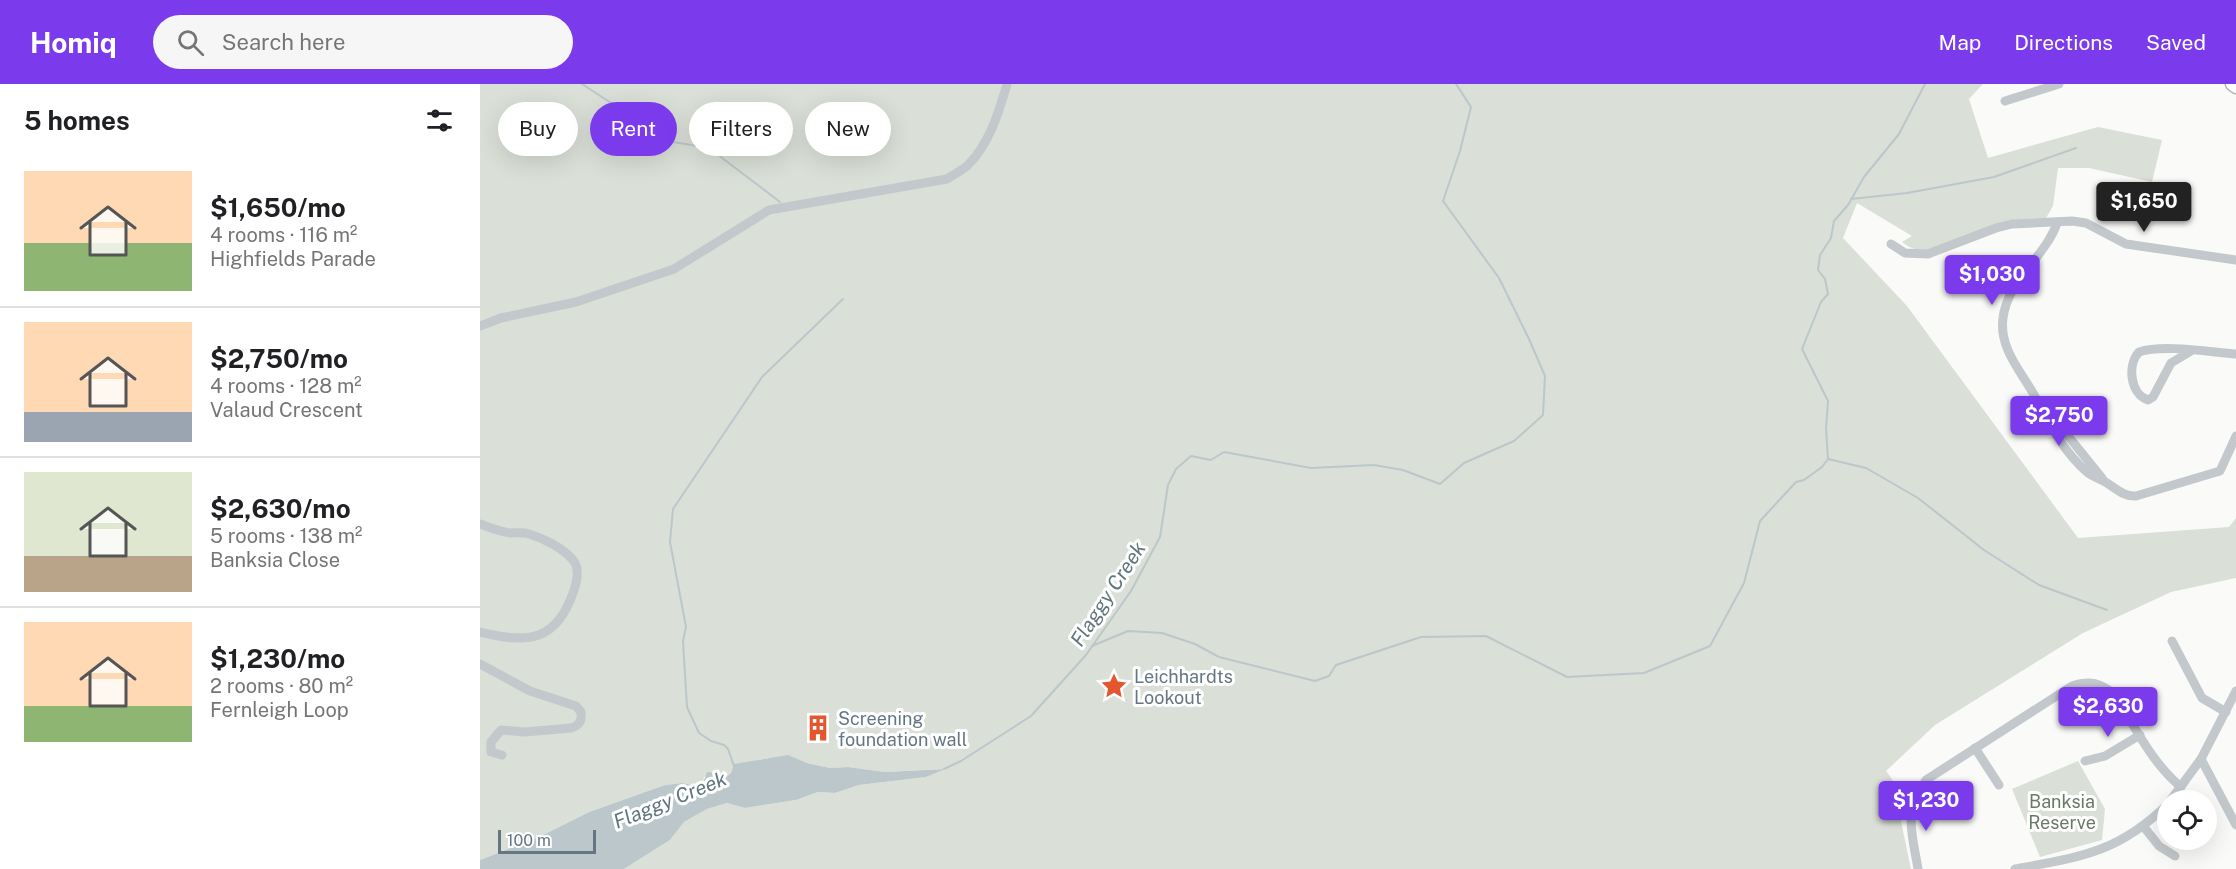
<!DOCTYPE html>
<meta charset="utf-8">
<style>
body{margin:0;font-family:"Public Sans",sans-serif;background:#f6f6f6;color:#202124;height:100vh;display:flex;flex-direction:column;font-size:22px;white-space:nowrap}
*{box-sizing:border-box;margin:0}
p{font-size:20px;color:#757577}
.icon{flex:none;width:33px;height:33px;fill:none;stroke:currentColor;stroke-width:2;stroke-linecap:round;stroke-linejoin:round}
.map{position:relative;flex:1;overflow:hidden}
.sheet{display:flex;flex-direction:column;background:#fff;width:480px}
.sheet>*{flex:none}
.banner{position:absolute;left:18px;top:18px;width:570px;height:54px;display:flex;gap:12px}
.controls{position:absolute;left:1677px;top:706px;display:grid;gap:12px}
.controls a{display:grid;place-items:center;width:60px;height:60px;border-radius:50%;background:#fff;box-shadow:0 6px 24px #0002;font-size:30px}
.scale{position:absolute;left:18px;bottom:15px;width:98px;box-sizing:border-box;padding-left:6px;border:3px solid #657683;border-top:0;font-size:16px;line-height:21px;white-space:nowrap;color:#657683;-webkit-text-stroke:4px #fff;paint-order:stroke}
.price{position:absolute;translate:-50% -51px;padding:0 14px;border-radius:6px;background:#7c3aed;color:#fff;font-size:20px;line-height:39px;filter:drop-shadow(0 2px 3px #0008)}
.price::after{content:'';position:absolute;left:50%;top:36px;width:18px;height:14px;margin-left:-9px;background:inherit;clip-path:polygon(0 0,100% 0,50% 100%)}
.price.on{background:#222;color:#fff}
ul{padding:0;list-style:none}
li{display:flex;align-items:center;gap:18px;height:150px;padding:0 24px}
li+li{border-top:2px solid #e0e0e0}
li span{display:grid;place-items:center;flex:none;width:168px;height:120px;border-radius:0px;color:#555}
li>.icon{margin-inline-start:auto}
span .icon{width:72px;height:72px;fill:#fffc;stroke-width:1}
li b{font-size:26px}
h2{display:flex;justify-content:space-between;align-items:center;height:72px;padding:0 24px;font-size:26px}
.tag{padding:0 21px;border-radius:27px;background:#fff;box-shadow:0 6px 24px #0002;font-size:21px;line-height:54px}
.tag.on{background:#7c3aed;color:#fff}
header{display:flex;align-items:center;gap:36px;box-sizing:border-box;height:84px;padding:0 30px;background:#7c3aed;color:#fff}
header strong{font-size:28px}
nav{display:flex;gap:33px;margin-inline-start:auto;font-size:21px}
.search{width:420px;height:54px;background:#f6f6f6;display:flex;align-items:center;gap:15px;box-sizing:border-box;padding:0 21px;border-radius:33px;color:#757577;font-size:22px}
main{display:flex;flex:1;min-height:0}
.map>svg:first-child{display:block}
.green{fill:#dadfd7}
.water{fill:#bbc7cb}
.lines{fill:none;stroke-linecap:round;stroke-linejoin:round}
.stream{stroke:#bbc7cb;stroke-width:2}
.major-casing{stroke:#b5babe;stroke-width:15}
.minor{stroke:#c3c8cc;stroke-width:9}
.major{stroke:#fff;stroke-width:12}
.labels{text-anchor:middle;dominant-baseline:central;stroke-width:6;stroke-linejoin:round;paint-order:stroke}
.poi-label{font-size:18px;fill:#657683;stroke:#fff;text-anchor:start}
.park-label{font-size:18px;fill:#687a64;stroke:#fff}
.water-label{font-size:20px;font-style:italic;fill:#60757c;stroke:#fff}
</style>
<header>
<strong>Homiq</strong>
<div class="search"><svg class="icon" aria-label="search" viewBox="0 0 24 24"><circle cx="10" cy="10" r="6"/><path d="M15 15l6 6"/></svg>Search here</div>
<nav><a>Map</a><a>Directions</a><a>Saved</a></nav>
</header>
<main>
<section class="sheet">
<h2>5 homes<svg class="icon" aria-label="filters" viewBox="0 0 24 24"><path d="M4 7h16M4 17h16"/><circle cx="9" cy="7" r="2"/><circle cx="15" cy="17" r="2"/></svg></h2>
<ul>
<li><span style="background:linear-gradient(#ffd9b3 60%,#8fb573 0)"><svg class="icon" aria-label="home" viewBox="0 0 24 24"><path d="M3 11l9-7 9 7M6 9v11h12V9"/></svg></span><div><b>$1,650/mo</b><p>4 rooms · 116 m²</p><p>Highfields Parade</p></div></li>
<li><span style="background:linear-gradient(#ffd9b3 75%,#9aa5b1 0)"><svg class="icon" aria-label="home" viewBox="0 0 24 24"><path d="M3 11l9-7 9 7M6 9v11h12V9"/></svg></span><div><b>$2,750/mo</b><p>4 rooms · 128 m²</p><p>Valaud Crescent</p></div></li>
<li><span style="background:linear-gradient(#dfe7d0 70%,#b9a48a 0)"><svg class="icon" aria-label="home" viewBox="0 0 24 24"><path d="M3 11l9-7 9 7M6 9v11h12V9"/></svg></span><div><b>$2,630/mo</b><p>5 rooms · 138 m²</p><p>Banksia Close</p></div></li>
<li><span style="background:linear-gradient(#ffd9b3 70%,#8fb573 0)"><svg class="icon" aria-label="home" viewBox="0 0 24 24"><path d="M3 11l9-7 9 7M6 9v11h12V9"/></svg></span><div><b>$1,230/mo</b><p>2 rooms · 80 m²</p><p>Fernleigh Loop</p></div></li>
</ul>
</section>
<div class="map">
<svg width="1756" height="785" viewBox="0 0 1756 785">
<rect width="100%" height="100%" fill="#fafaf8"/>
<g class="green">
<path d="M 0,0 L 1503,0 L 1489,15 L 1508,74 L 1618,43 L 1682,56 L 1672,98 L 1609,84 L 1578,84 L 1573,122 L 1566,134 C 1535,134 1508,145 1479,156 C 1471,159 1461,164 1453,166 C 1441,168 1431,165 1422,158 L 1432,152 L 1377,119 L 1363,154 L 1427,222 L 1598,454 L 1749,443 L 1756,434 L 1756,494 L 1691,508 L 1603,549 L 1455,641 L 1406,687 L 1412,695 L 1431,785 L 144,785 L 190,756 L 204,738 L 227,725 L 247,719 L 265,724 L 316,716 L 338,708 L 355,709 L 379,701 L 446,693 L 463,685 L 405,688 L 368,683 L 350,684 L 327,679 L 317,675 L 288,674 L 254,681 L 251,689 L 246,693 L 235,689 L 224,693 L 223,699 L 218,702 L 202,699 L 185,701 L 109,728 L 59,753 L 0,776 Z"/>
<path d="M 1598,677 L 1625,725 L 1622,756 L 1560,773 L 1532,705 Z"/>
</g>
<path class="water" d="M 308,671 L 327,679 L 350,684 L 368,683 L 405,688 L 465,685 L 446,693 L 379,701 L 355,709 L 338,708 L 316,716 L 265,724 L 247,719 L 227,725 L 204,738 L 190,756 L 144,785 L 0,785 L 0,776 L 59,753 L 109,728 L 185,701 L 202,699 L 218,702 L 223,699 L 227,688 L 235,689 L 246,693 L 251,689 L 254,680 Z"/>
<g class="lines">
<g class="stream">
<path d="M 102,0 L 151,32 L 182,56 L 229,64 L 300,118"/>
<path d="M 1371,115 L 1427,109 L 1514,93 L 1596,64"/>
<path d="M 1348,375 L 1386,384 L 1438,414 L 1504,466 L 1559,501 L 1627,526"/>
<path d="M 612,562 L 648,547 L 682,549 L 715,560 L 739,573 L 835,597 L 849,592 L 856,581 L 941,553 L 1006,552 L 1087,593 L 1164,589 L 1230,562 L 1264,499 L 1280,437 L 1316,398 L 1324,396 L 1342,383 L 1348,375 L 1346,344 L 1348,317 L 1322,265 L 1341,218 L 1348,210 L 1345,195 L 1338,186 L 1340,171 L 1351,154 L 1354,137 L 1368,121 L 1384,93 L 1419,50 L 1445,0"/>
<path d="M 254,682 L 248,665 L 244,661 L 231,657 L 219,649 L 207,623 L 203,557 L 206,543 L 190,458 L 193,425 L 282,293 L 363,215"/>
<path d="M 464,685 L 481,677 L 551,632 L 606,571 L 651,507 L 680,453 L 688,401 L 696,385 L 711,372 L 731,376 L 744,368 L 831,384 L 894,381 L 923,386 L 960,400 L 984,379 L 1034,357 L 1063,331 L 1065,292 L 1049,255 L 1019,194 L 963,117 L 980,67 L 991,23 L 976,0"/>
</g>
<g class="major-casing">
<path id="major" d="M 1752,0 L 1756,3"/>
</g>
<g class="minor">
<path d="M 1525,17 L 1579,0"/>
<path d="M 1577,139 C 1566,172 1527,197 1523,234 C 1519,263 1539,285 1553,309 C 1568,336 1582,367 1607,388 C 1613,393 1621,395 1627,399 C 1636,405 1645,413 1656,412 L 1740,387 L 1756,352"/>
<path d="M 1411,160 L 1425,169 L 1448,170 L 1516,144 L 1532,140 L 1592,137 L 1606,139 L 1646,160 L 1756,176"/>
<path d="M 0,242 L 21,234 L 96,218 L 194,185 L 289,126 L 467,95 C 473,91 481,87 487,82 C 509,61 519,28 527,0"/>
<path d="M 1711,267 L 1691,279 L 1673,313 L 1668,316 C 1650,310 1647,281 1659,268 C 1683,260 1729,268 1756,270"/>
<path d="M 1559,316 L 1622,394"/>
<path d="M 0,440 C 10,444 21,448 31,449 C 38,449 43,448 49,450 C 63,454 83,464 93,476 C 100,484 97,497 94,506 C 77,558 48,560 0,548"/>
<path d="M 1692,557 L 1722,614 L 1746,628"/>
<path d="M 0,580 L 50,607 L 96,622 L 101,628 C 102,637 100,641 91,644 L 45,648 L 21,646 L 11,658 L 11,668 L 22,671"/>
<path d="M 1495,664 L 1519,701"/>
<path d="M 1721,675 L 1756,741"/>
<path d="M 1605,677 L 1625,672 L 1660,651"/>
<path d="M 1690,717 L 1721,675 L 1756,607"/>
<path d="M 1664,743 L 1679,762 L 1695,772"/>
<path d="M 1438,785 C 1432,748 1423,729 1446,696 L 1592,602 C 1610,596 1621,599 1635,611 C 1655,643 1672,679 1701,703"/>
<path d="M 1535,785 C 1600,773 1638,769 1688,720"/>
</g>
<use href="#major" class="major"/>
</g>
<defs>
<g id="sight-bare" transform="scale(2.07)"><path d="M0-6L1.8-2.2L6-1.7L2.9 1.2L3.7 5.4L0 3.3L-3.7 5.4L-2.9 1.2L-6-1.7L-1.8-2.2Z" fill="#e4572e" stroke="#fff" stroke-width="2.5" paint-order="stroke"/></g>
<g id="building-bare" transform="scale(2.07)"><path d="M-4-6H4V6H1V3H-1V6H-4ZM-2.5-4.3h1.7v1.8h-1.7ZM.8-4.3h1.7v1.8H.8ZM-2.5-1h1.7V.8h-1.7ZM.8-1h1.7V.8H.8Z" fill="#e4572e" stroke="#fff" stroke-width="2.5" paint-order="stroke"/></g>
</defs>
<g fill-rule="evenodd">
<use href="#sight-bare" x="634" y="602"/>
<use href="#building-bare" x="338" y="644"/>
</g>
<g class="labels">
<g class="poi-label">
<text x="654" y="592">Leichhardts<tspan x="654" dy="21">Lookout</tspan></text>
<text x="358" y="634">Screening<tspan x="358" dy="21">foundation wall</tspan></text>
</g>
<g class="park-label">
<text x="1582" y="717">Banksia<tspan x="1582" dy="21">Reserve</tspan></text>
</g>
<g class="water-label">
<text transform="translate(628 510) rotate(-57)">Flaggy Creek</text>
<text transform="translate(190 716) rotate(-22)">Flaggy Creek</text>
</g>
</g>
</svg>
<div class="controls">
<a><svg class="icon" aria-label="locate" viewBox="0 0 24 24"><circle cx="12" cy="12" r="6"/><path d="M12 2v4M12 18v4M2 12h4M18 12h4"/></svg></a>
</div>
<div class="scale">100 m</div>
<b class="price on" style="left:1664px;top:149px">$1,650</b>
<b class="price" style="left:1512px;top:222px">$1,030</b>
<b class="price" style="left:1579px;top:363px">$2,750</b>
<b class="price" style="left:1628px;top:654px">$2,630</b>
<b class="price" style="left:1446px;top:748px">$1,230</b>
<div class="banner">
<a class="tag">Buy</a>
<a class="tag on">Rent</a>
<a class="tag">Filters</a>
<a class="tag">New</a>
</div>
</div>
</main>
